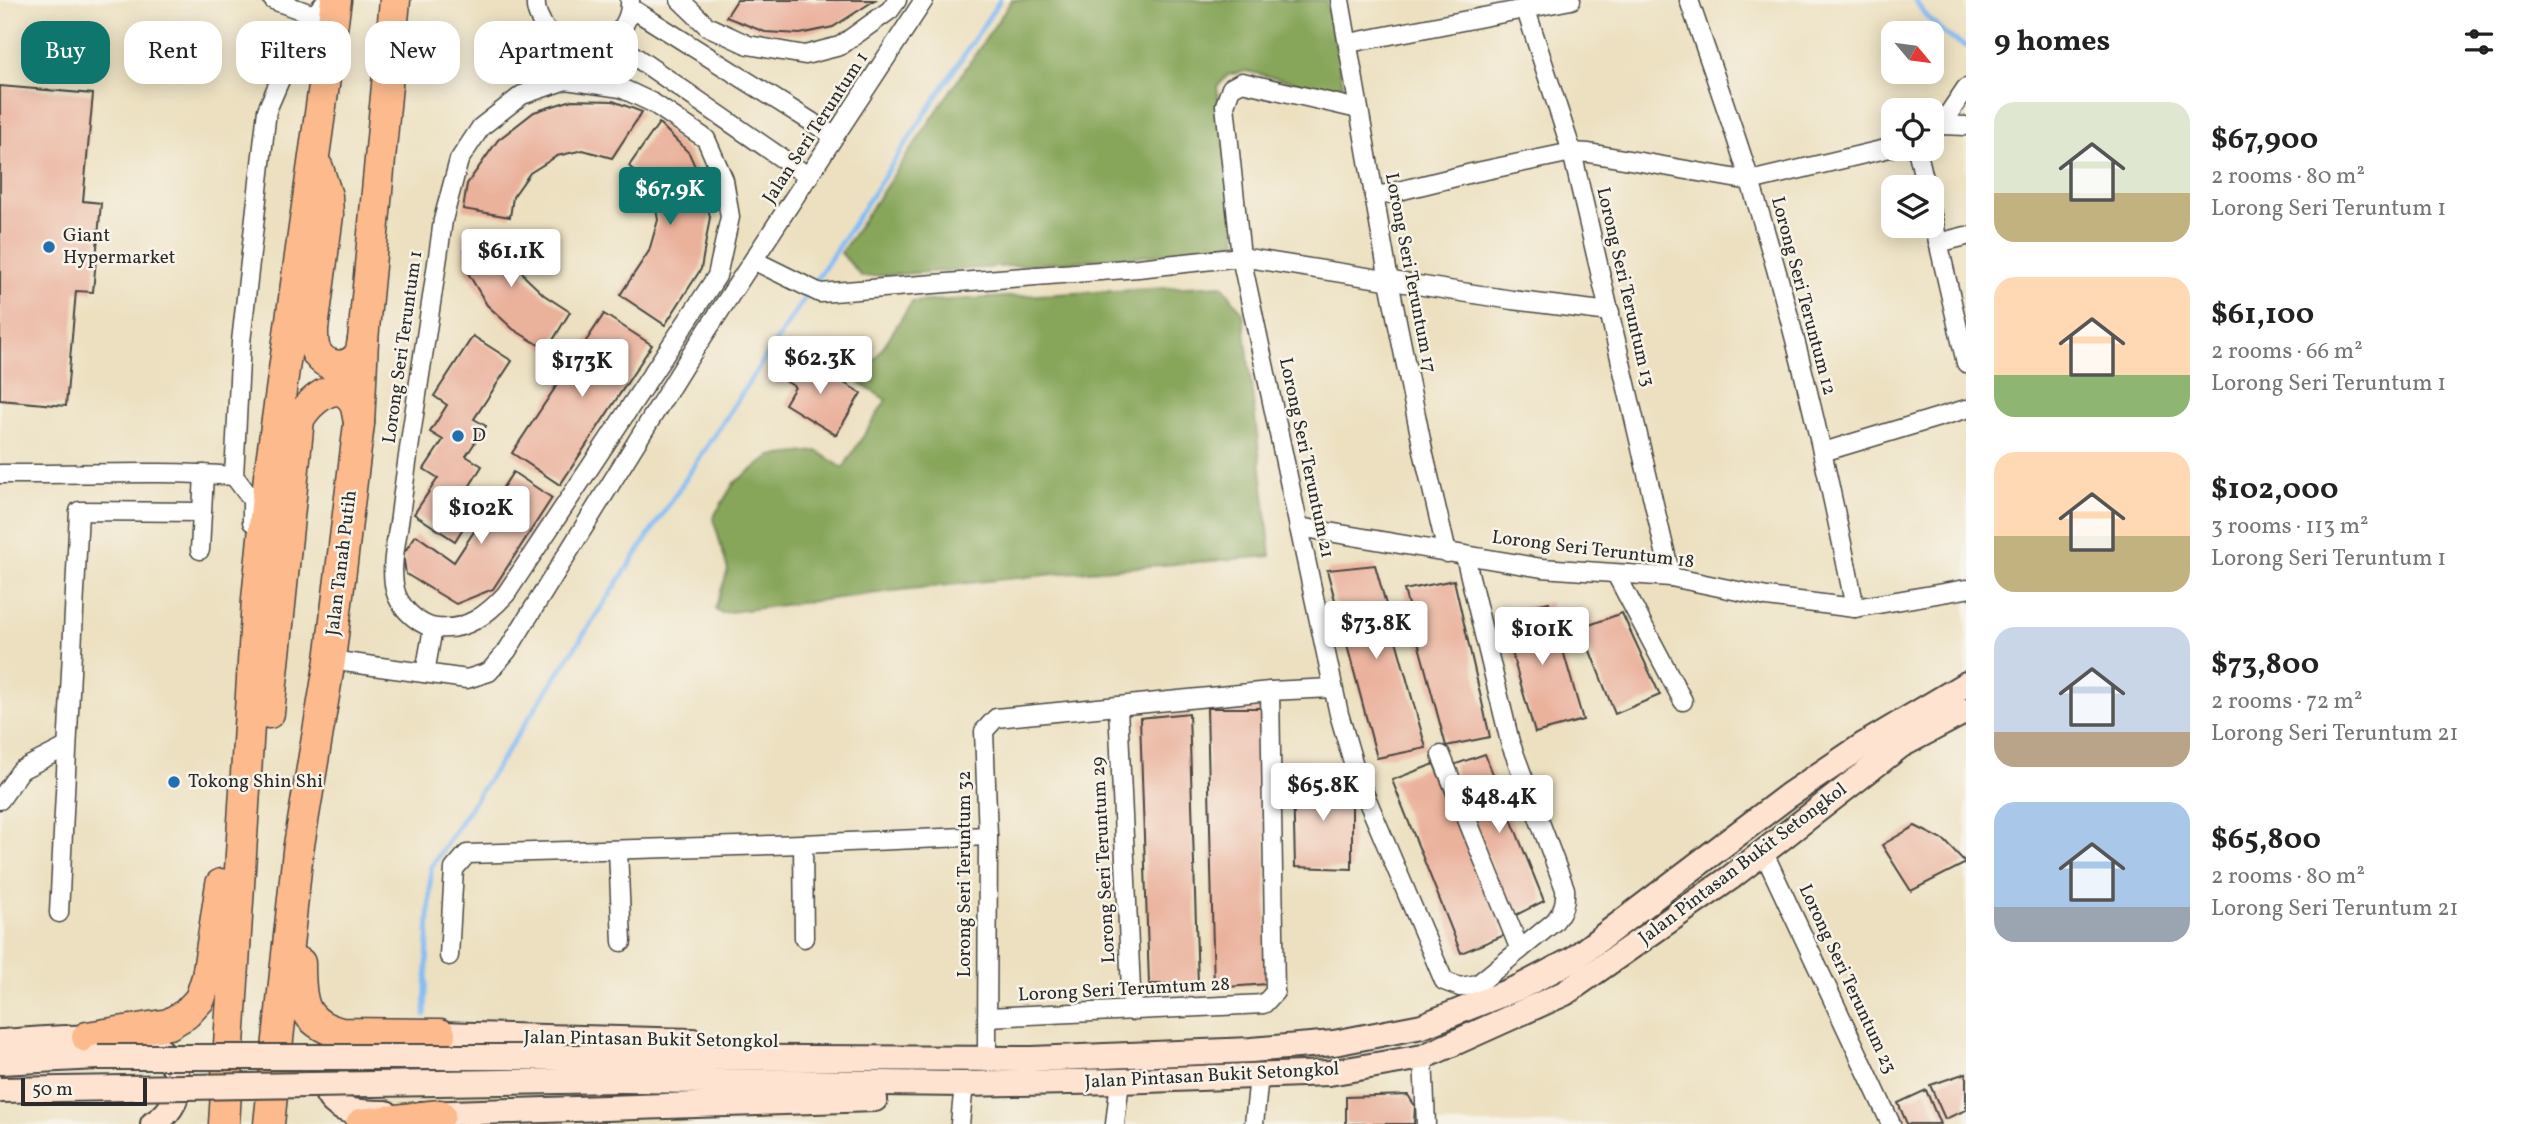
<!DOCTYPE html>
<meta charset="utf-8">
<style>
body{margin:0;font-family:Vollkorn,serif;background:#f2f2f2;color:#222;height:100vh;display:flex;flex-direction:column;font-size:26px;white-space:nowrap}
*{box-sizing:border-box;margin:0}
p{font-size:23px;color:#767676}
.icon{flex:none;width:38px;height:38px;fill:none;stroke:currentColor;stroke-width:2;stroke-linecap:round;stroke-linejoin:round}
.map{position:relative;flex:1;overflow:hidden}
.sheet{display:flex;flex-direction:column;background:#fff;width:560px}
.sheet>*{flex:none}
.guide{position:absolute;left:21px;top:21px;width:665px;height:63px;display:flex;gap:14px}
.needle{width:46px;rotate:119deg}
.fabs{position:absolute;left:1881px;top:21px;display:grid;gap:14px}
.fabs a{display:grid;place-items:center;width:63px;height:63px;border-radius:14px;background:#fff;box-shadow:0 4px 18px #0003;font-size:35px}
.scale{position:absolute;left:21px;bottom:18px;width:126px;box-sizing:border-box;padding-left:7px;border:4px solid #2b2b2b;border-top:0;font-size:19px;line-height:24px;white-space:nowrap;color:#2b2b2b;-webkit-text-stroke:5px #f7f3e8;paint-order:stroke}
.price{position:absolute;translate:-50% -60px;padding:0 16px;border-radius:7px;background:#fff;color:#222;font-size:23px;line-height:46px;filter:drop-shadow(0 2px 4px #0008)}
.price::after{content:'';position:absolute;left:50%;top:42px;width:21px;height:16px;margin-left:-10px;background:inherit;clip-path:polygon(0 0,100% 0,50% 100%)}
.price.selected{background:#0f766e;color:#fff}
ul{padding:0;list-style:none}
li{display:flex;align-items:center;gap:21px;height:175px;padding:0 28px}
li span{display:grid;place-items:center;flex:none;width:196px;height:140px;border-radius:21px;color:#555}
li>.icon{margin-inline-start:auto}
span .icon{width:84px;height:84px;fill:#fffc;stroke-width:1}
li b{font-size:30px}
h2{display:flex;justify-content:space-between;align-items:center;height:84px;padding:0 28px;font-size:30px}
.tag{padding:0 24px;border-radius:21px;background:#fff;box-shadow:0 4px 18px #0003;font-size:24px;line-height:63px}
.tag.selected{background:#0f766e;color:#fff}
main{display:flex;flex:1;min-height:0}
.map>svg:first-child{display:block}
.forest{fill:#87a65a;stroke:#596842;stroke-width:2}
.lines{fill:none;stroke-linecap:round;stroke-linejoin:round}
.stream{stroke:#84bcf4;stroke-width:5}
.building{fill:#eab19b}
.minor-casing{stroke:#484641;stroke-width:21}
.secondary-casing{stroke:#484641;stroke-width:28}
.trunk-casing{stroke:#484641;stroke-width:33}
.minor{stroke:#fff;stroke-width:18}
.secondary{stroke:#fee3d1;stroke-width:24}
.trunk{stroke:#fcba8d;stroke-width:30}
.secondary-bridge-casing{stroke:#484641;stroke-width:28;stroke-linecap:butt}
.secondary-bridge{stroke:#fee3d1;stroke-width:24}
.poi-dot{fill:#1f6fb2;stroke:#f7f3e8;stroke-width:2.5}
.labels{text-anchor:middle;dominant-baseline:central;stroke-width:5;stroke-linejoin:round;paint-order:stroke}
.street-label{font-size:19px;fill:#2b2b2b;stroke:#f7f3e8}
.poi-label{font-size:19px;fill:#2b2b2b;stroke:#f7f3e8;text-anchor:start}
</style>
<main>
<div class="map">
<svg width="1966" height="1124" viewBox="0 0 1966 1124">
<rect width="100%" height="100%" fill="#f7f3e8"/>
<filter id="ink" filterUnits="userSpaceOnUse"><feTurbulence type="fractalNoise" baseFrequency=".0143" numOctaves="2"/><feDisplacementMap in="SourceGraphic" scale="14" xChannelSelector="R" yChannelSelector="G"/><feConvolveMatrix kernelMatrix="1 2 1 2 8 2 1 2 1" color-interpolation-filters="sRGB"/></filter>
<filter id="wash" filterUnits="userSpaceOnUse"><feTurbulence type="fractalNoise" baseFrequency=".00686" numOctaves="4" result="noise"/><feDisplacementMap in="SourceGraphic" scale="28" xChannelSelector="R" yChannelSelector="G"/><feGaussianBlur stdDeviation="1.57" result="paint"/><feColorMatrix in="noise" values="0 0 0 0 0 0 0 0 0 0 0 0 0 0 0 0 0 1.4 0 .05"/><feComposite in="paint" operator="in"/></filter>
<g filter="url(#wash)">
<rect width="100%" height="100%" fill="#ece0c0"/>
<g class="forest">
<path d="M 1012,0 L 1327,0 L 1345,94 L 1246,71 L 1228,75 L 1217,87 L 1237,242 L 1226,250 L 862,277 L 841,253 Z"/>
<path d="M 1222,285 L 1243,313 L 1271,556 L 1064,573 L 901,590 L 722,613 L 715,609 L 728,570 L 713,518 L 734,483 L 771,456 L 817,451 L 843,468 L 886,400 L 860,383 L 912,302 Z"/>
</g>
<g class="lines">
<g class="stream">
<path d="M 1915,0 C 1928,21 1943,36 1966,46"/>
<path d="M 425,1015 L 431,867 L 1000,0"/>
</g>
</g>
<g id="blocks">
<g class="building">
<path d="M 737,0 L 875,0 L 833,27 L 800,34 L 765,32 L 726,17 Z"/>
<path d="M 0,86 L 93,94 L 83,201 L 101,203 L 93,292 L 76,291 L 66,406 L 0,400 Z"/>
<path d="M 572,100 L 613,101 L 642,112 L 612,158 L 583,150 L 557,156 L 530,173 L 513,197 L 510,217 L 463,209 L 467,184 L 498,140 L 534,112 Z"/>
<path d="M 659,123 L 689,153 L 703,184 L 710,217 L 701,269 L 665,325 L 620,295 L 649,251 L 658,220 L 653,192 L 629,166 Z"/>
<path d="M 510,234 L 515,257 L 525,277 L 544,295 L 570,312 L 547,350 L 513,329 L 487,305 L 465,268 L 464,235 Z"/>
<path d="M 604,314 L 652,345 L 560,485 L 512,453 Z"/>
<path d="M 473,336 L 512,361 L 474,419 L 486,426 L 466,456 L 482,466 L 466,492 L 480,501 L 455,541 L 414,514 L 438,478 L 424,469 L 443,440 L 430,432 L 447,405 L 434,396 Z"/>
<path d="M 798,356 L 861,393 L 836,435 L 785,404 L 795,387 L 784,380 Z"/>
<path d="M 513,472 L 552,498 L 493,589 L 456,604 L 406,574 L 403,554 L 416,535 L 454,562 Z"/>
<path d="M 1375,565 L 1426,748 L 1377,758 L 1327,570 Z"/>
<path d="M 1454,580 L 1490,737 L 1446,746 L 1404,590 Z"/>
<path d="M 1549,602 L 1583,720 L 1535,733 L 1500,613 Z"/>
<path d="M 1622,613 L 1660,695 L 1615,714 L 1581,628 Z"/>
<path d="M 1207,708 L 1265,708 L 1267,984 L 1214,988 Z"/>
<path d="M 1189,713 L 1198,984 L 1149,984 L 1140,718 Z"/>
<path d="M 1485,754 L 1544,901 L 1512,917 L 1453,765 Z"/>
<path d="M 1434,764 L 1505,935 L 1461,953 L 1392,780 Z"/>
<path d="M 1352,778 L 1352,869 L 1295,867 L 1293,779 Z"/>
<path d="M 1915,826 L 1945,841 L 1966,863 L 1911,891 L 1882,845 Z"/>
<path d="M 1966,1073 L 1966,1110 L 1945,1119 L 1930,1085 Z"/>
<path d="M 1926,1090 L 1940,1124 L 1907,1124 L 1898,1103 Z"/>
<path d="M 1408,1095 L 1415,1106 L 1414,1124 L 1346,1124 L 1346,1097 Z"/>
</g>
</g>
</g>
<g filter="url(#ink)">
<use href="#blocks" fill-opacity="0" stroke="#484641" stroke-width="2"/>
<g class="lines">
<g class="minor-casing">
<g id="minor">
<path d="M 273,0 L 314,15"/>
<path d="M 536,0 C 535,8 537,14 541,21 C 560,66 633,49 630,0"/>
<path d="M 680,0 L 707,26 L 748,45 L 805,55 L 840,46 L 890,10 L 897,0"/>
<path d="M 1340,0 L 1389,281 L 1424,455 L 1447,553"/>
<path d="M 1689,0 C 1709,60 1731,120 1750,181 C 1794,321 1827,465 1855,608"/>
<path d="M 631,8 L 834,136"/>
<path d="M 1526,10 L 1572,152 L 1671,577"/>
<path d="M 611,40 L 809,177"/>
<path d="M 1349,43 L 1571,0"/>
<path d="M 566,80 L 621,88 L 653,103 L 706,139 L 724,180 L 730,217 L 717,276 L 506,594 C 487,615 466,631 437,628 C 421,627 403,610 397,596 C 388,573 397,540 400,516 C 412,417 430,319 443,220 L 459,160 L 481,127 L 522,95 Z"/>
<path d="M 1358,109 L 1242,82 L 1231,88 L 1225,105 L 1241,257 L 1339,714 L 1357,776 L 1444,981 L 1460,987 L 1478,984 L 1554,922 C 1563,911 1566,903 1565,889 L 1510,742 L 1465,556"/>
<path d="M 1941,125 L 1966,126"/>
<path d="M 1932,131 L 1941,125 L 1966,88"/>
<path d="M 1917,149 L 1926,187"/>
<path d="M 1374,197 L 1472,173 L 1572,152 L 1589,153 L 1750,181 L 1894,147"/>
<path d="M 1932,215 L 1966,363"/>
<path d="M 1938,243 L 1966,236"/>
<path d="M 755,261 L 820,293 L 1138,268 L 1241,257 L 1512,300 L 1610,312"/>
<path d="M 1823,452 L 1966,409"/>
<path d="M 0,474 C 78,475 156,470 234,476"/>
<path d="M 252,522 L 252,500 L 234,476 L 241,342 L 267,110 L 289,59 L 314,15 L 327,0"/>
<path d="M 1299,527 L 1542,568 L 1671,577 L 1767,597 L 1855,608 L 1966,589"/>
<path d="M 200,550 L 204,474"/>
<path d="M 1616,574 L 1683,701"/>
<path d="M 330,660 L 467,679 L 489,672 L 507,651 L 685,364 L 924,0"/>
<path d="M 425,673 L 433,628"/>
<path d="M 1118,707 L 1132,1011"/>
<path d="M 1441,755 L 1520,950"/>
<path d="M 0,800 L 21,770 L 66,747"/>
<path d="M 803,844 L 804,938"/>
<path d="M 618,850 L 622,942"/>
<path d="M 1764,853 L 1891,1124"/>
<path d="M 59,913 L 79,511 L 202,512"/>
<path d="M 449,956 L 454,869 L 467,854 L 802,844 L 988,836"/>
<path d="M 987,1017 L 1264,1004 L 1275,992 L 1270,691"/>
<path d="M 987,1048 L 988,836 L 984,731 L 996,718 L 1270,691 L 1332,688"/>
<path d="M 1423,1057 L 1426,1124"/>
<path d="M 960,1124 L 964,1084"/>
<path d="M 1115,1124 L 1120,1081"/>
<path d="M 1254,1124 L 1259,1076"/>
</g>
</g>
<g class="secondary-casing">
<g id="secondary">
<path d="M 422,1037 L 440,1034 L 693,1041"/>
<path d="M 0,1042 C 37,1040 126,1030 157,1048 C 169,1056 177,1069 178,1084 C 178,1101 167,1116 153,1124"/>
<path d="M 348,1050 C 319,1059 315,1094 342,1108 C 355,1114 372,1112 386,1113"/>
<path d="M 619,1057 L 1032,1059 L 1251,1050 L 1334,1043 L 1422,1026 L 1520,987 L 1572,960 L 1789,795 L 1865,744 L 1966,684"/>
<path d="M 0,1062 L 98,1057"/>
<path d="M 620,1080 L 964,1084 L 1120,1081 L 1329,1073 L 1423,1057 L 1565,993 L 1730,878 L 1900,746 L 1966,711"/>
<path d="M 422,1114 L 875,1099"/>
</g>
</g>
<g class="trunk-casing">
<g id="trunk">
<path d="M 318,168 L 327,196 L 328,215 L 313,329 C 313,334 313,341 314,346 C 319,366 345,373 358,356 C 361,352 362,345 363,340"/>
<path d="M 269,713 L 299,419 C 308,404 336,375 353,400 C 357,406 357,415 359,422"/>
<path d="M 300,963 C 300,1000 301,1023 341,1033 L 440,1034"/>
<path d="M 87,1037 L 169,1024 L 186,1014 L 200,999 L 207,977 L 221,884"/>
<path d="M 224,1124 L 257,599 L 269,476 L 336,0"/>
<path d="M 269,1124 L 298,851 L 330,660 L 359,424 L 363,340 L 395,0"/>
<path d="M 361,1124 L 440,1115"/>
</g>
</g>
<use href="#minor" class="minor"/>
<use href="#secondary" class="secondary"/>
<use href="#trunk" class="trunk"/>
<g class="secondary-bridge-casing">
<g id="secondary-bridge">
<path d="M 98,1057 L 619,1057"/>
<path d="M 0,1090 L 620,1080"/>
</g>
</g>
<use href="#secondary-bridge" class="secondary-bridge"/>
</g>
</g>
<g class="poi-dot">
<circle cx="49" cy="247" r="7"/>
<circle cx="458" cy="436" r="7"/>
<circle cx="174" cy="782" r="7"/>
</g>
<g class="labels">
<g class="street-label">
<text transform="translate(816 128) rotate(-57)">Jalan Seri Teruntum 1</text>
<text transform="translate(1410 273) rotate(79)">Lorong Seri Teruntum 17</text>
<text transform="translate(1625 287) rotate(77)">Lorong Seri Teruntum 13</text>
<text transform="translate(1803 296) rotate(75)">Lorong Seri Teruntum 12</text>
<text transform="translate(403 347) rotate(-82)">Lorong Seri Teruntum 1</text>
<text transform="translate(1306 458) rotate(78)">Lorong Seri Teruntum 21</text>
<text transform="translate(1593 550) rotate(7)">Lorong Seri Teruntum 18</text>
<text transform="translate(342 563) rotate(-83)">Jalan Tanah Putih</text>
<text transform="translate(1104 860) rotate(-93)">Lorong Seri Teruntum 29</text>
<text transform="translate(1743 864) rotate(-37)">Jalan Pintasan Bukit Setongkol</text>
<text transform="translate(965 874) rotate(-90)">Lorong Seri Teruntum 32</text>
<text transform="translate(1847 979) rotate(65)">Lorong Seri Teruntum 23</text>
<text transform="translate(1124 990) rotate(-3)">Lorong Seri Terumtum 28</text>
<text transform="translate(651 1040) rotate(1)">Jalan Pintasan Bukit Setongkol</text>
<text transform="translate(1212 1076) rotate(-3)">Jalan Pintasan Bukit Setongkol</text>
</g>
<g class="poi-label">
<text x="63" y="236">Giant<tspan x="63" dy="22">Hypermarket</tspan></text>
<text x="472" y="436">D</text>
<text x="188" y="782">Tokong Shin Shi</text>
</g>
</g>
</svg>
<div class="fabs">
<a><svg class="needle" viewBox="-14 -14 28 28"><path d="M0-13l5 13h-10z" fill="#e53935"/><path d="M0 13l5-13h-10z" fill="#767676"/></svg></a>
<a><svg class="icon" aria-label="locate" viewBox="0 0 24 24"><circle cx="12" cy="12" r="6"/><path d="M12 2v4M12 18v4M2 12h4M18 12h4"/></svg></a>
<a><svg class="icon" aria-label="layers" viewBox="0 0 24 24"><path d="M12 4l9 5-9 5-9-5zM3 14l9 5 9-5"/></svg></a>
</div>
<div class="scale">50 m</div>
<b class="price selected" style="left:670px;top:227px">$67.9K</b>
<b class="price" style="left:511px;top:289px">$61.1K</b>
<b class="price" style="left:820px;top:396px">$62.3K</b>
<b class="price" style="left:582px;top:399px">$173K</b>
<b class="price" style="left:481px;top:546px">$102K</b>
<b class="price" style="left:1376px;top:661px">$73.8K</b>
<b class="price" style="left:1542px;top:667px">$101K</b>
<b class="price" style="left:1323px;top:823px">$65.8K</b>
<b class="price" style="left:1499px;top:835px">$48.4K</b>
<div class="guide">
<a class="tag selected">Buy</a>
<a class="tag">Rent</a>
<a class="tag">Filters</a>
<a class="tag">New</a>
<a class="tag">Apartment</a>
</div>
</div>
<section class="sheet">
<h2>9 homes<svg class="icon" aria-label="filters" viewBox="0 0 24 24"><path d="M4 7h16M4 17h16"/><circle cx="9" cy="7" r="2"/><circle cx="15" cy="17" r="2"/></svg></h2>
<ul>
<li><span style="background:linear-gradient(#dfe7d0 65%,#c2b280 0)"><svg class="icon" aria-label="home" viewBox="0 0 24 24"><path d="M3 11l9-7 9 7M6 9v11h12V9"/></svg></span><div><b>$67,900</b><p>2 rooms · 80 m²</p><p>Lorong Seri Teruntum 1</p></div></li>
<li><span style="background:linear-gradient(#ffd9b3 70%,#8fb573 0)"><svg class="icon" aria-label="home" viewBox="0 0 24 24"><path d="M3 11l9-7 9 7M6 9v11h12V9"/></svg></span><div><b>$61,100</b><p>2 rooms · 66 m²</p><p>Lorong Seri Teruntum 1</p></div></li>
<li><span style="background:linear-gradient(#ffd9b3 60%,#c2b280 0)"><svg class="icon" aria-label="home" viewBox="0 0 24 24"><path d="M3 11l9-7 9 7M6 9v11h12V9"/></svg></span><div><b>$102,000</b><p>3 rooms · 113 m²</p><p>Lorong Seri Teruntum 1</p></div></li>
<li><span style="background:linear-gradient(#c9d6e8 75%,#b9a48a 0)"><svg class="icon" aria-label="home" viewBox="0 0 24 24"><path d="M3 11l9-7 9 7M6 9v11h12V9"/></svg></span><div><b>$73,800</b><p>2 rooms · 72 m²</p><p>Lorong Seri Teruntum 21</p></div></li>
<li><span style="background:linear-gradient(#a9c7e8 75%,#9aa5b1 0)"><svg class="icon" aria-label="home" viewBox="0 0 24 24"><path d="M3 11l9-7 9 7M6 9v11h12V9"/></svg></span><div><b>$65,800</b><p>2 rooms · 80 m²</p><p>Lorong Seri Teruntum 21</p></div></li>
</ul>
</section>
</main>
